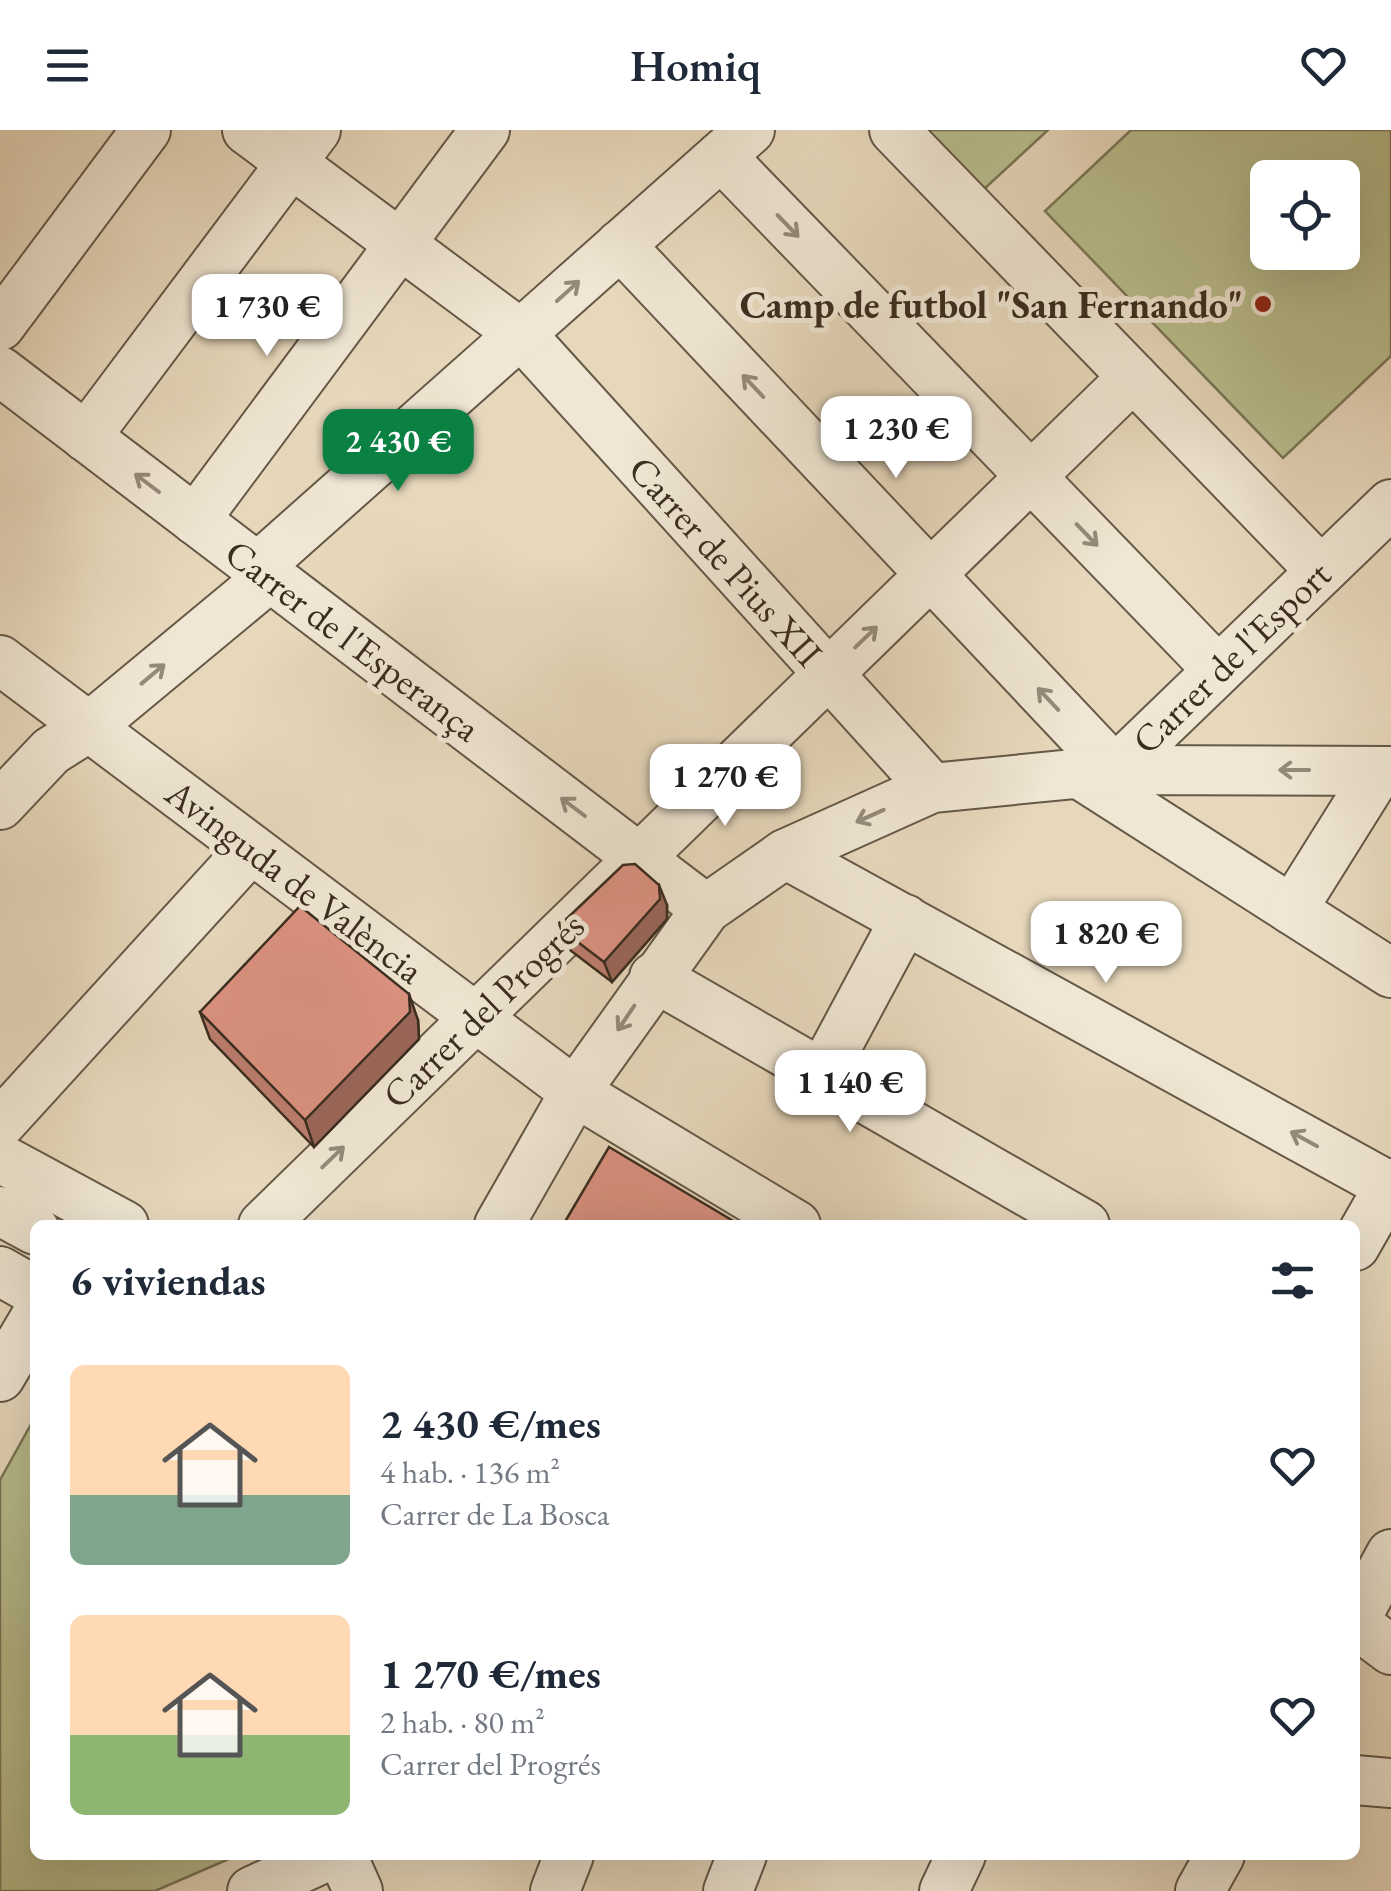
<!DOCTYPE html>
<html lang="es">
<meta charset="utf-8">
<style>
body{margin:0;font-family:"EB Garamond",serif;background:#f2f2f3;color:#1f2937;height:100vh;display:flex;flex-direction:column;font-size:38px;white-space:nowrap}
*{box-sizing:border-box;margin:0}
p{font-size:32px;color:#747a83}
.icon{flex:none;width:55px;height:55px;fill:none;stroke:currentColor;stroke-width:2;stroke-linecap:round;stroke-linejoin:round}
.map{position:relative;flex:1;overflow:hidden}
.side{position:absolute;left:30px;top:1090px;width:1330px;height:640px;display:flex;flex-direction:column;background:#fff;border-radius:15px;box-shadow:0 10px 40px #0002}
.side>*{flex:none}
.buttons{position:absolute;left:1250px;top:30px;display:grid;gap:20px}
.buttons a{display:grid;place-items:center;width:110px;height:110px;border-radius:15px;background:#fff;box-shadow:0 10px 40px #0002;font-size:50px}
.price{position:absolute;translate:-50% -85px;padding:0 22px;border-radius:20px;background:#fff;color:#222;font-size:32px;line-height:65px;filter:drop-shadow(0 2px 5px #0008)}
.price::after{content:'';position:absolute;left:50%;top:60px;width:30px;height:22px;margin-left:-15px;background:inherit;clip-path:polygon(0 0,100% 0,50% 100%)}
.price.selected{background:#0b8043;color:#fff}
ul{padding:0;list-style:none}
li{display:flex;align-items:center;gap:30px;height:250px;padding:0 40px}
li span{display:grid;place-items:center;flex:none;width:280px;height:200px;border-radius:15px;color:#555}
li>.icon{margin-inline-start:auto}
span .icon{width:120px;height:120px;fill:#fffc;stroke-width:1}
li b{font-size:42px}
h2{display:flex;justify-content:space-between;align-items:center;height:120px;padding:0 40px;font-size:42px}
header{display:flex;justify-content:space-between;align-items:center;height:130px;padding:0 40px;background:#fff;font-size:45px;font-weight:600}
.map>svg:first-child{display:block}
.green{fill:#b9be8e;stroke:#7a7657;stroke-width:2.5;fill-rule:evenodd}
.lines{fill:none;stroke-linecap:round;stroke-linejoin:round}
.minor-casing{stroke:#655847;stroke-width:52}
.minor{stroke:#efe6d3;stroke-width:48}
.wall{fill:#bd7e6f;stroke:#3a2d20;stroke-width:2.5}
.shaded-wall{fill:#9a665a;stroke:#3a2d20;stroke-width:2.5}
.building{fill:#dc9281;stroke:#3a2d20;stroke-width:2.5}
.oneway{stroke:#948a7a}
.poi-dot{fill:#8f2418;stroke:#efe6d3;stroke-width:4}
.labels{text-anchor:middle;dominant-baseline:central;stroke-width:10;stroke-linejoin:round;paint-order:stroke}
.poi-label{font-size:38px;font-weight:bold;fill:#3a2d20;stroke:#efe6d3;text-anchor:end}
.street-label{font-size:38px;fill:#3a2d20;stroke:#efe6d3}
</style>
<header><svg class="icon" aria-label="menu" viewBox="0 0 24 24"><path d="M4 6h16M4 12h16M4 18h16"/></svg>Homiq<svg class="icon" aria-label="heart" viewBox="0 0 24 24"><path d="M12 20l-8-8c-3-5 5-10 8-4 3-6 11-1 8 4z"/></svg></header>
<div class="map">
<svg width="1391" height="1761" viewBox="0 0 1391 1761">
<rect width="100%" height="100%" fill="#e7d8bc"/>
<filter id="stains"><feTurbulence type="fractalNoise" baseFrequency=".002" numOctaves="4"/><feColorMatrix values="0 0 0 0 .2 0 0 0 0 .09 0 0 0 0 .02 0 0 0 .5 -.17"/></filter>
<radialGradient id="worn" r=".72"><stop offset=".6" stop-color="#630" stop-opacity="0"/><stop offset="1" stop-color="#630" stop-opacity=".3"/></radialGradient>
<g class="green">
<path d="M 927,0 L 1048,0 L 982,61 Z"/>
<path d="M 1131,0 L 1391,0 L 1391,226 L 1283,328 L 1045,81 ZM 1268,48 L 1342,48 L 1342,122 L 1268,122 Z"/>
<path d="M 35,1287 L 35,1725 L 238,1725 L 155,1761 L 0,1761 L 0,1350 Z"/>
</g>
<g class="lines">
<g class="minor-casing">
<g id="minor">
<path d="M 247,0 L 521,204 L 932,658"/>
<path d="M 894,0 L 1321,441"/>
<path d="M 721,26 L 1218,540"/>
<path d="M 620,115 L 1115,640 L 1391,374"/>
<path d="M 0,196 L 146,0"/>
<path d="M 0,241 L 706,779"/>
<path d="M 86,307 L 316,0"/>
<path d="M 195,390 L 485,0"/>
<path d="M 0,530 L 575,962 L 796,1095"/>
<path d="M 1078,643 L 1391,843"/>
<path d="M 0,675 L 51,621 L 89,597 L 253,461 L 258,437 L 750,0"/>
<path d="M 785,724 L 1389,1056"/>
<path d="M 1292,780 L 1379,641"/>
<path d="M 654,847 L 1085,1095"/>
<path d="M 822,944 L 905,789"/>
<path d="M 0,994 L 251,719"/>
<path d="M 0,1028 L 124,1095"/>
<path d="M 0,1081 L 35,1100"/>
<path d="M 263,1095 L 1133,247"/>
<path d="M 499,1095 L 575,962 L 706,779 L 785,724 L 932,658 L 1115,640 L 1391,641"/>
<path d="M 1355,1116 L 1391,1053"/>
<path d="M 0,1141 L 35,1161"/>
<path d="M 0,1247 L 35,1188"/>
<path d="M 1355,1490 L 1391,1424"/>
<path d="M 1355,1493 L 1391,1520"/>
<path d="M 1355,1650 L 1391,1653"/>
<path d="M 342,1725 L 358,1761"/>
<path d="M 252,1761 L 330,1725"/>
<path d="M 555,1761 L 569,1725"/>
<path d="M 728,1761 L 742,1725"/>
<path d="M 944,1761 L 961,1725"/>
<path d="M 1200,1761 L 1220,1725"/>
</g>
</g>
<use href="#minor" class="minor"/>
</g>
<g class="wall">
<path d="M 667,775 L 667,789 L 612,852 L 566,817 L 558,797 Z"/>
<path d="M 200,882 L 418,890 L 419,909 L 314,1017 L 210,909 Z"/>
</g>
<g class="shaded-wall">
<path d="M 659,755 L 667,775 L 667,789 L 612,852 L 604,832 Z"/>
<path d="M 409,864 L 418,890 L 419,909 L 314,1017 L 305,990 Z"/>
</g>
<g class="building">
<path d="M 635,734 L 659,755 L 660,769 L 604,832 L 558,797 L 623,735 Z"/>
<path d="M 300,776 L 409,864 L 410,882 L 305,990 L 200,882 Z"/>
<path d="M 609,1017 L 740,1095 L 563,1095 Z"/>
</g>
<defs><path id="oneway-shaft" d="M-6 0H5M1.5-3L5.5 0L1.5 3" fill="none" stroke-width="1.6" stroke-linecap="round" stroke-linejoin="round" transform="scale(2.5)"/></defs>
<g class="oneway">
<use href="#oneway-shaft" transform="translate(788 96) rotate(46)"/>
<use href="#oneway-shaft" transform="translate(568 161) rotate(-42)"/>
<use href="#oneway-shaft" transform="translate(753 256) rotate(-133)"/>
<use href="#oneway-shaft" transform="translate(147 353) rotate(-143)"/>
<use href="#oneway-shaft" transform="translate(1087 405) rotate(46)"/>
<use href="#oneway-shaft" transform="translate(866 507) rotate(-44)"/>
<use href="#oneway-shaft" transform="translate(153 544) rotate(-40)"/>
<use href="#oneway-shaft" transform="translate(1048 569) rotate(-133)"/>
<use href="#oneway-shaft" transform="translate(1294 640) rotate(-180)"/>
<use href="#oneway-shaft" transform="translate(573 677) rotate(-143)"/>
<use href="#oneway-shaft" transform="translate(870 686) rotate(156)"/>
<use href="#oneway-shaft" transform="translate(626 888) rotate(124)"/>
<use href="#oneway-shaft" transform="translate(1304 1009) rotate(-151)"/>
<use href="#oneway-shaft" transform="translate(333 1027) rotate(-44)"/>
</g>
<circle class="poi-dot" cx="1263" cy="174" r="10"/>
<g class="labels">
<g class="poi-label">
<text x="1243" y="174">Camp de futbol "San Fernando"</text>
</g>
<g class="street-label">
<text transform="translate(726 431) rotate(48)">Carrer de Pius XII</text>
<text transform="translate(353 510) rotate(37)">Carrer de l'Esperança</text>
<text transform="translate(1231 527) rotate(-44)">Carrer de l'Esport</text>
<text transform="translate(295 751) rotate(37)">Avinguda de València</text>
<text transform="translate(483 880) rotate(-44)">Carrer del Progrés</text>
</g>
</g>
<rect width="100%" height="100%" filter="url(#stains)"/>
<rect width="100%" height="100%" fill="url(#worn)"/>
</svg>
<div class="buttons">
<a><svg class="icon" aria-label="locate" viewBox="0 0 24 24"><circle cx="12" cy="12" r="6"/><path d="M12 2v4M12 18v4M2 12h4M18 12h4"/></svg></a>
</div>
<b class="price" style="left:267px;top:229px">1 730 €</b>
<b class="price" style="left:896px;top:351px">1 230 €</b>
<b class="price selected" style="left:398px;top:364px">2 430 €</b>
<b class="price" style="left:725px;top:699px">1 270 €</b>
<b class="price" style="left:1106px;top:856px">1 820 €</b>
<b class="price" style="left:850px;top:1005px">1 140 €</b>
<section class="side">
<h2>6 viviendas<svg class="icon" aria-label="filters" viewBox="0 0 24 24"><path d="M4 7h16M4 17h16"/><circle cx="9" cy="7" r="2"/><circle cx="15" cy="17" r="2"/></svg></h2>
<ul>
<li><span style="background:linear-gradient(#ffd9b3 65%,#7fa58c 0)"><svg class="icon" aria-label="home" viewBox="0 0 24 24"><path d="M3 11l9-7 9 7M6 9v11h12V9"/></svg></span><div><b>2 430 €/mes</b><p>4 hab. · 136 m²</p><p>Carrer de La Bosca</p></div><svg class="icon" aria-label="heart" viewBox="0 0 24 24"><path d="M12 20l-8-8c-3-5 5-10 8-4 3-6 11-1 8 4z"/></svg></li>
<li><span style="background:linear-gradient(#ffd9b3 60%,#8fb573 0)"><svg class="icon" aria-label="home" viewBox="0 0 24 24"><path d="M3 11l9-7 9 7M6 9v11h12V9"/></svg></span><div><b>1 270 €/mes</b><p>2 hab. · 80 m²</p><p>Carrer del Progrés</p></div><svg class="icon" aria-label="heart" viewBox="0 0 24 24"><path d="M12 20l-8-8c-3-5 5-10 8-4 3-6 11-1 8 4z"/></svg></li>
</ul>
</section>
</div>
